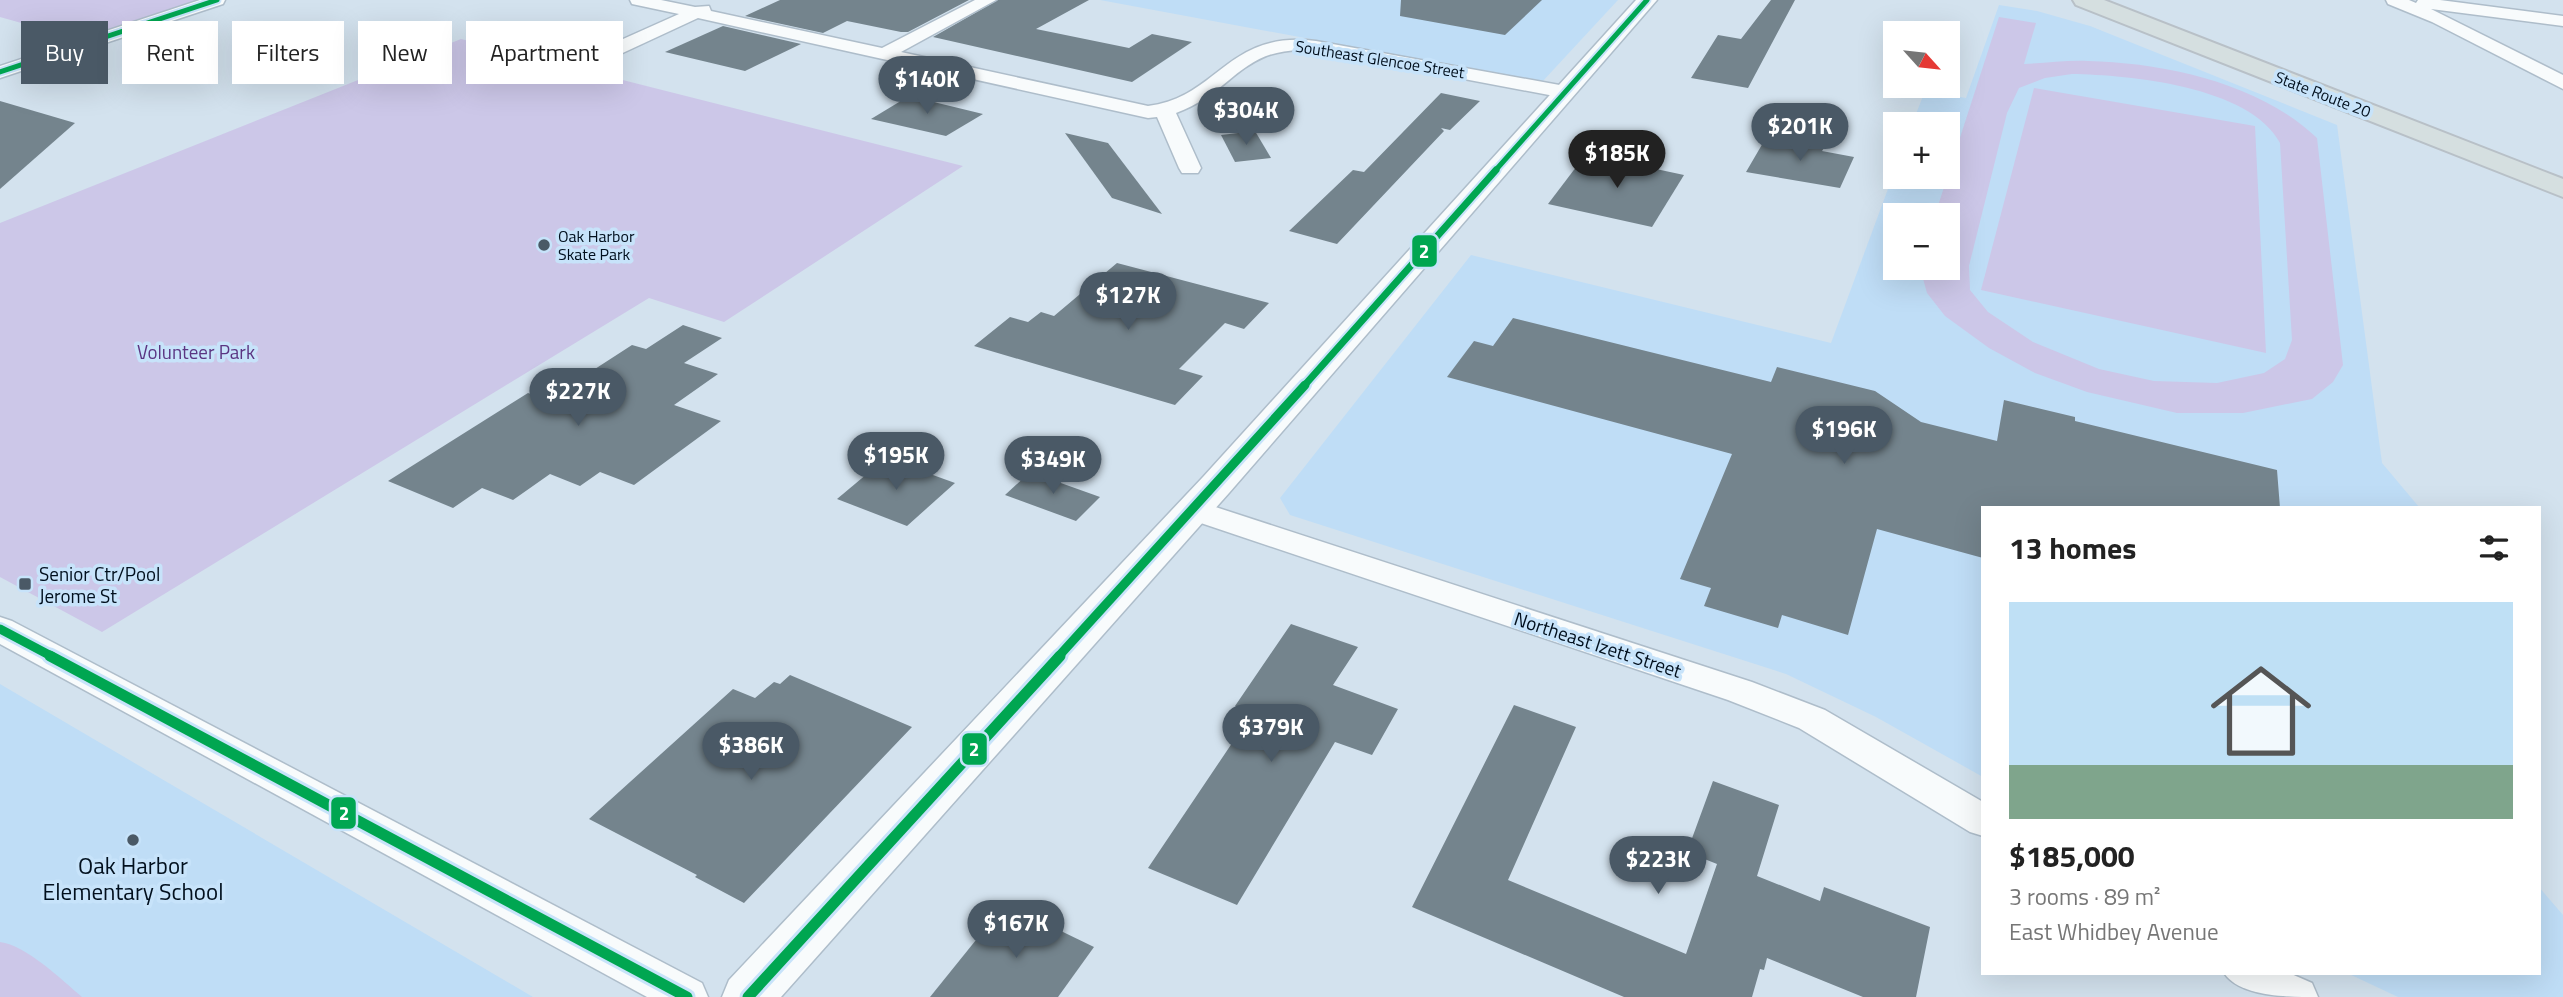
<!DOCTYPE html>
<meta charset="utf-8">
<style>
body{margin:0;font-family:"Titillium Web",sans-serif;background:#f6f6f6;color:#222;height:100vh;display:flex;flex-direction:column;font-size:26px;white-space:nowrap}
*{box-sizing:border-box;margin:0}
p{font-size:23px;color:#767676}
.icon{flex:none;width:38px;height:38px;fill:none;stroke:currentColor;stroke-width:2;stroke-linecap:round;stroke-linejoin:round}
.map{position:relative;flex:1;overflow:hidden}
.sheet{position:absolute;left:1981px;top:506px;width:560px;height:469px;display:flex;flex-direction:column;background:#fff;border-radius:0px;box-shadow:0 7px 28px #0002}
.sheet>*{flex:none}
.banner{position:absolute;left:21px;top:21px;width:665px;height:63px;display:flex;gap:14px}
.needle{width:46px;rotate:117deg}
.fabs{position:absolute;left:1883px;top:21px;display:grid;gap:14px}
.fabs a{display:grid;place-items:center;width:77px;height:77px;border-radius:0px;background:#fff;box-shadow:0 7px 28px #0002;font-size:35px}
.price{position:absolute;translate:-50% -60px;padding:0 16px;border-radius:24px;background:#4a5966;color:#fff;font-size:23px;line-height:46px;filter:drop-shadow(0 2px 4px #0008)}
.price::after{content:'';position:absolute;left:50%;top:42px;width:21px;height:16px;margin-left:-10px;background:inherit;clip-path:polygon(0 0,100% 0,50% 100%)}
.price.current{background:#222;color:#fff}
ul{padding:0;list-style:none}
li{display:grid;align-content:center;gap:14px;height:371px;padding:0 28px}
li+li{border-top:2px solid #e0e0e0}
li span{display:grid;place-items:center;height:217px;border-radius:0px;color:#555}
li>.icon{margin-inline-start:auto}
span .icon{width:126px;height:126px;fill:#fffc;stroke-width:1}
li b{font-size:30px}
h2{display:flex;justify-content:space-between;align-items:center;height:84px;padding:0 28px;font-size:30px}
.chip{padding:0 24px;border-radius:0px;background:#fff;box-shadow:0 7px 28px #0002;font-size:24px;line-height:63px}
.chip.current{background:#4a5966;color:#fff}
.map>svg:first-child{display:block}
.built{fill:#bfddf6;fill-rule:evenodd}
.green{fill:#ccc7e8;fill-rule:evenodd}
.building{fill:#74848d}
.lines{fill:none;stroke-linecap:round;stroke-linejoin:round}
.minor-casing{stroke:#aebdca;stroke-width:3}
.tertiary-casing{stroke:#aebdca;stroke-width:3}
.primary-casing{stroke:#b8c0c7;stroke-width:4}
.minor{fill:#f8fbfc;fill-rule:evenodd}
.tertiary{fill:#f8fbfc;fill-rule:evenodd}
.primary{fill:#d5dfe0;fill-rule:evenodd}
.bus-1-far3-casing{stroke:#c7e3fa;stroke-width:9}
.bus-1-far2-casing{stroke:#c7e3fa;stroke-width:11}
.bus-1-far1-casing{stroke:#c7e3fa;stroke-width:14}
.bus-1-casing{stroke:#c7e3fa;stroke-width:17}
.bus-1-far3{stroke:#00a651;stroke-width:5}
.bus-1-far2{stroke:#00a651;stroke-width:7}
.bus-1-far1{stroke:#00a651;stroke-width:9}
.bus-1{stroke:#00a651;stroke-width:11}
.poi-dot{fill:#4a5966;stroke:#c7e3fa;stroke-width:2.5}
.labels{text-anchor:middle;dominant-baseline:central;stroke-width:7;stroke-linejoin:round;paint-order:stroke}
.far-street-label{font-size:16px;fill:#010f1d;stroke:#c7e3fa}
.far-poi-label{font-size:16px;fill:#010f1d;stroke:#c7e3fa;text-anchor:start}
.park-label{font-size:19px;fill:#5b3582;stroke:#c7e3fa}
.poi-label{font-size:19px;fill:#010f1d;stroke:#c7e3fa;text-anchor:start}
.street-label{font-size:19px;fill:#010f1d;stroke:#c7e3fa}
.near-poi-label{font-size:23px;fill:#010f1d;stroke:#c7e3fa}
.line-badge{stroke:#c7e3fa;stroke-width:2.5}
.badge-label{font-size:19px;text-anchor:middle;font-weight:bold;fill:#fff}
</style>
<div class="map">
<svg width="2563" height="997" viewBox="0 0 2563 997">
<rect width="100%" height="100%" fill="#d3e2ee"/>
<g class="built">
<path d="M 1100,0 L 1618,0 L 1542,82 Z"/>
<path d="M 1999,5 L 2037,11 L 2090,26 L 2337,125 L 2382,463 L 2419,507 L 1983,508 L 1983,777 L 1876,717 L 1786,674 L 1290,515 L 1280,498 L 1471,255 L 1831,343 L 1895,170 L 1895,177 L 1948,177 L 1948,124 L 1912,124 L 1925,91 L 1966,98 ZM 1895,215 L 1948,215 L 1948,268 L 1895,268 Z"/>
<path d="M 0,684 L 533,997 L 0,997 Z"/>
<path d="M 2539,887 L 2563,915 L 2563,997 L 2398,997 L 2347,973 L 2539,973 Z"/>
</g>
<g class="green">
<path d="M 0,0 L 202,0 L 82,40 L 0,17 Z"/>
<path d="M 1999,17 L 2036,23 L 2024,64 C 2046,63 2067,60 2088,61 C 2166,63 2259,83 2317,138 L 2343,365 L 2333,382 L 2312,399 L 2243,413 L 2177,413 L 2087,392 L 2035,373 L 1989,348 L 1945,316 L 1927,293 L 1920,268 L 1948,268 L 1948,215 L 1935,215 ZM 2072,74 C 2129,75 2250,86 2280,143 L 2292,340 L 2285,359 L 2264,373 L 2217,383 L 2154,381 L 2099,369 L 2033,342 L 1988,312 L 1970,290 L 1969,266 L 2007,113 L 2019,88 L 2045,78 Z"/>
<path d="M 461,39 L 963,166 L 724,322 L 649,298 L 102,632 L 0,577 L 0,223 Z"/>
<path d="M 2034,88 L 2255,126 L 2266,353 L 1981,290 Z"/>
<path d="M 0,942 C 26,945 62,980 82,997 L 0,997 Z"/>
</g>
<g class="building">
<path d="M 780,0 L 969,0 L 908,32 L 901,32 L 847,21 L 823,33 L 745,16 Z"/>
<path d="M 998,0 L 1089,0 L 1036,29 L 1129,48 L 1152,34 L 1192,42 L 1132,82 L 933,37 Z"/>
<path d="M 1401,0 L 1542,0 L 1505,35 L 1400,16 Z"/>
<path d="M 1771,0 L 1795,0 L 1748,88 L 1691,78 L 1718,35 L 1741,39 Z"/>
<path d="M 723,26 L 801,44 L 745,71 L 665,52 Z"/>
<path d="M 1441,93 L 1480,101 L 1450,130 L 1441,128 L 1444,131 L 1337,244 L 1289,231 L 1353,170 L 1364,172 Z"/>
<path d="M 909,96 L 983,114 L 946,136 L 871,119 Z"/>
<path d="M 0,101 L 75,123 L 0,189 Z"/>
<path d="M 1255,131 L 1271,158 L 1235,162 L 1221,135 Z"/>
<path d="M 1065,133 L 1108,143 L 1162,214 L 1112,198 Z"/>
<path d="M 1767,136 L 1824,148 L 1822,151 L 1854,157 L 1840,188 L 1746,172 Z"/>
<path d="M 1586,154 L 1684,175 L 1652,227 L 1548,204 Z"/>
<path d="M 1117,263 L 1269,303 L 1244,329 L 1225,323 L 1179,369 L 1203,376 L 1175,405 L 974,346 L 1010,317 L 1028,322 L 1041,312 L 1054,316 Z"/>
<path d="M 1513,318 L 1771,382 L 1777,367 L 1875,391 L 1921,422 L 1997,441 L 2004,400 L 2075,417 L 2075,421 L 2277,470 L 2280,508 L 1983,508 L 1983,558 L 1877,529 L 1848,635 L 1782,615 L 1778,628 L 1704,606 L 1711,588 L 1680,579 L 1732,454 L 1447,377 L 1474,341 L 1493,346 Z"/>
<path d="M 683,325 L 722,338 L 684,363 L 718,374 L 674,405 L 721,421 L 634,485 L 600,472 L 580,486 L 550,474 L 513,500 L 482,488 L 453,508 L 388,481 L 528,393 L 547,400 L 632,345 L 646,349 Z"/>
<path d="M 886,458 L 955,483 L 907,526 L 837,499 Z"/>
<path d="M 1030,472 L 1100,497 L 1076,521 L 1005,495 Z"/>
<path d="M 1291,624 L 1358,647 L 1333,685 L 1398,709 L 1372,755 L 1335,742 L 1237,905 L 1148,868 L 1253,712 L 1235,706 Z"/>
<path d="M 790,675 L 912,727 L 744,903 L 695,877 L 697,875 L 589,819 L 733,689 L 755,698 L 774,682 L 780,684 Z"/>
<path d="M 1514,705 L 1576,727 L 1508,880 L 1686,954 L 1717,864 L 1687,852 L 1713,781 L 1779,805 L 1757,876 L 1820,901 L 1824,887 L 1930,927 L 1916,997 L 1863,997 L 1767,958 L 1764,970 L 1760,969 L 1752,997 L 1624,997 L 1412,907 Z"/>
<path d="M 1005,904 L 1094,947 L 1058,997 L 930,997 Z"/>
</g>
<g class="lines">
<g class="minor-casing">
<g id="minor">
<path d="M 200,0 L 225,0 L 223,4 L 0,78 L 0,66 Z"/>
<path d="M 630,0 L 661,0 L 695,7 L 709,6 L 711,11 L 882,48 L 975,0 L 996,0 L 901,52 L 1148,106 C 1219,97 1227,30 1316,41 L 1565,86 L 1575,92 L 1565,98 L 1316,51 C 1242,43 1235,92 1176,113 L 1201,168 L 1198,173 L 1182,173 L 1179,168 L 1157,117 L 1148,118 L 698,18 L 599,64 L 585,64 L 583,60 L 585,56 L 679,14 L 632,4 Z"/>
<path d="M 2386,0 L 2409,0 L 2416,3 L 2418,0 L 2440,0 L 2563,16 L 2563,26 L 2431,9 L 2563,75 L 2563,89 L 2432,22 L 2388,4 Z"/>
<path d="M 1194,500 L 1752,682 L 1825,710 L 1983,802 L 1983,836 L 1970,832 L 1799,728 L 1728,700 L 1183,517 L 1179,510 L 1183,503 Z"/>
<path d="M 0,617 L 12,621 L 702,983 L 708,997 L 647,997 L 0,644 Z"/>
<path d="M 2224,973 L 2289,973 L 2312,983 L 2318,997 C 2287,997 2240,997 2224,973 Z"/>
</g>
</g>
<g class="tertiary-casing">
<path id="tertiary" d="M 1636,0 L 1657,0 L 1229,493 L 781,997 L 722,997 L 729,980 L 1203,477 Z"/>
</g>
<g class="primary-casing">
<path id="primary" d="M 2073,0 L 2104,0 L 2563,179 L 2563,197 L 2076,5 Z"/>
</g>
<use href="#minor" class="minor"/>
<use href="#tertiary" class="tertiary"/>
<use href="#primary" class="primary"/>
<g class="bus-1-far3-casing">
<g id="bus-1-far3">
<path d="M 0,72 L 217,0"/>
<path d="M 1494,172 L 1647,0"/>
</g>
</g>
<g class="bus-1-far2-casing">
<path id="bus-1-far2" d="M 1303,387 L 1496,170"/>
</g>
<g class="bus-1-far1-casing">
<g id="bus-1-far1">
<path d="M 0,629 L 53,657"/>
<path d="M 1058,657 L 1305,385"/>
</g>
</g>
<g class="bus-1-casing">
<g id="bus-1">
<path d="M 50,656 L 687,997"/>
<path d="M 748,997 L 1060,656"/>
</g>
</g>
<use href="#bus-1-far3" class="bus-1-far3"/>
<use href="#bus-1-far2" class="bus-1-far2"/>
<use href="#bus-1-far1" class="bus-1-far1"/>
<use href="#bus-1" class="bus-1"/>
</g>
<g class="poi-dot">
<circle cx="544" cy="245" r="7"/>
<rect x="18" y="577" width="14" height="14" rx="3.5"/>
<circle cx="133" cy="840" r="7"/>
</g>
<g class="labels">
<g class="far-street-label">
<text transform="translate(1380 59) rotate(9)">Southeast Glencoe Street</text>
<text transform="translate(2323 94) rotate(21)">State Route 20</text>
</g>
<g class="far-poi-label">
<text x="558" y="236">Oak Harbor<tspan x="558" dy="18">Skate Park</tspan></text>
</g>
<g class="park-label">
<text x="196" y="351">Volunteer Park</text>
</g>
<g class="poi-label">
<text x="39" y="573">Senior Ctr/Pool<tspan x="39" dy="22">Jerome St</tspan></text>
</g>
<g class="street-label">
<text transform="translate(1598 644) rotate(18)">Northeast Izett Street</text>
</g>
<g class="near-poi-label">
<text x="133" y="865">Oak Harbor<tspan x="133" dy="26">Elementary School</tspan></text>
</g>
</g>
<g class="line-badge">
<rect x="1411" y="234" width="27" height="34" rx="7" fill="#00a651"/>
<rect x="961" y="732" width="27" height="34" rx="7" fill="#00a651"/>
<rect x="330" y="796" width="27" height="34" rx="7" fill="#00a651"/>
</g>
<g class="badge-label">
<text x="1424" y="258">2</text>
<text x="974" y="756">2</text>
<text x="344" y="820">2</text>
</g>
</svg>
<div class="fabs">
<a><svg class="needle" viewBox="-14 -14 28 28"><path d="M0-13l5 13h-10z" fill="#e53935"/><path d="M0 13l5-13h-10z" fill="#767676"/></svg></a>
<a>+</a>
<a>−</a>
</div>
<b class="price" style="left:927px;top:116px">$140K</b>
<b class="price" style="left:1246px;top:147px">$304K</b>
<b class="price" style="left:1800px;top:163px">$201K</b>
<b class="price current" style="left:1617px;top:190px">$185K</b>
<b class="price" style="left:1128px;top:332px">$127K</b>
<b class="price" style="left:578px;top:428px">$227K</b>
<b class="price" style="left:1844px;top:466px">$196K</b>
<b class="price" style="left:896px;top:492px">$195K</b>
<b class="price" style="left:1053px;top:496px">$349K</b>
<b class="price" style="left:1271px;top:764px">$379K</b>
<b class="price" style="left:751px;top:782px">$386K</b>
<b class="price" style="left:1658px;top:896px">$223K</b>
<b class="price" style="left:1016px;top:960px">$167K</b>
<div class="banner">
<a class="chip current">Buy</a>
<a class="chip">Rent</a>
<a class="chip">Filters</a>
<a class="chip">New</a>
<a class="chip">Apartment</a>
</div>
<section class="sheet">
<h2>13 homes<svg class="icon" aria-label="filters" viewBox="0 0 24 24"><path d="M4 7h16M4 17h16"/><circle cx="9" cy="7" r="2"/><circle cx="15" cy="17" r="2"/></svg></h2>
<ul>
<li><span style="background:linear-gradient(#bfe0f5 75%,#7fa58c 0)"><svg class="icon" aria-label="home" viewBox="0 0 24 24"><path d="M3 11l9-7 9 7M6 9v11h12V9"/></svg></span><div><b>$185,000</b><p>3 rooms · 89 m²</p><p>East Whidbey Avenue</p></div></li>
</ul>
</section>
</div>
